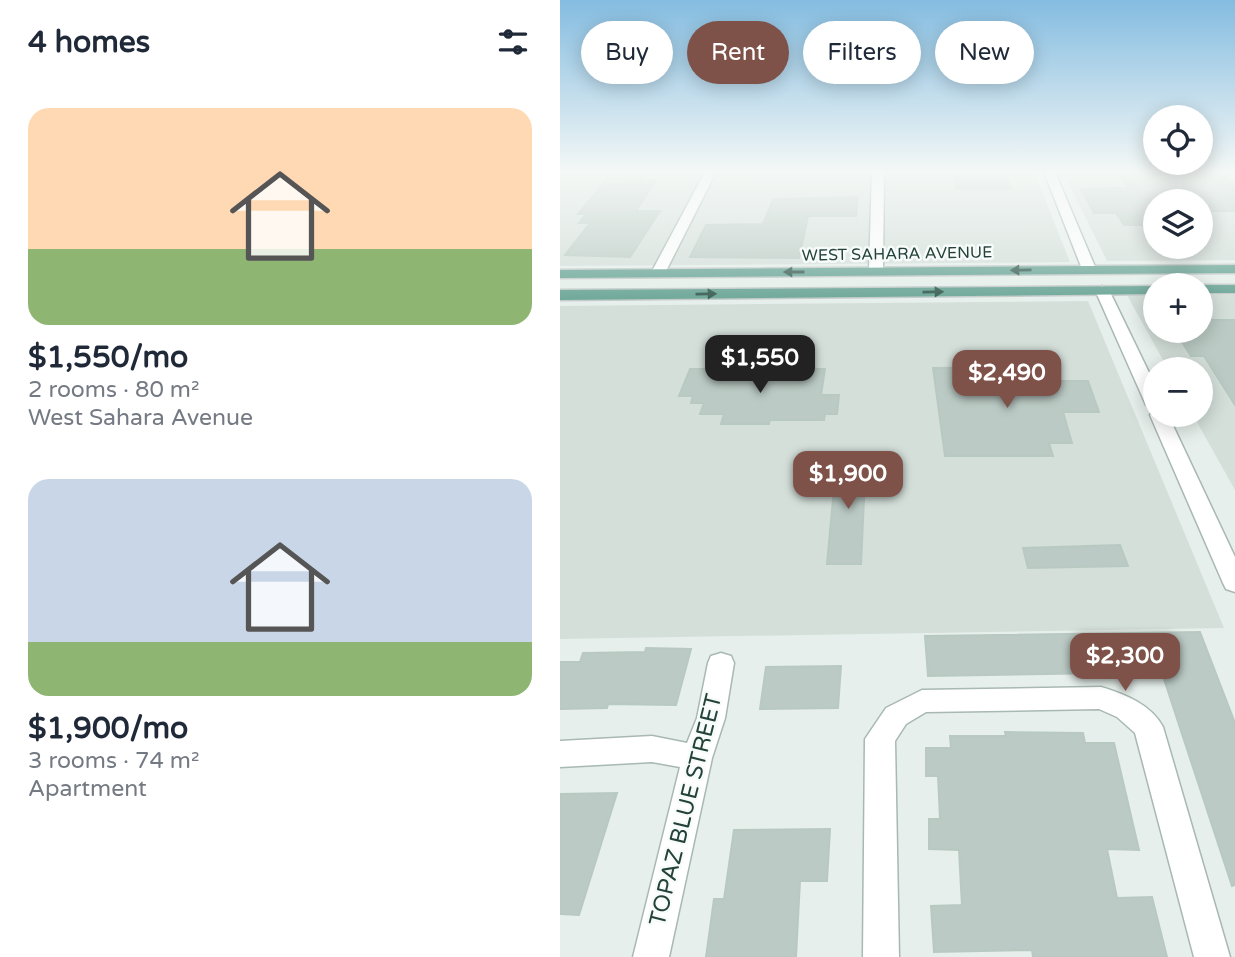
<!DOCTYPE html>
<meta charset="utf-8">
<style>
body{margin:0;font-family:"Varela Round",sans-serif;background:#f6f6f7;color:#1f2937;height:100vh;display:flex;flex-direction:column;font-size:26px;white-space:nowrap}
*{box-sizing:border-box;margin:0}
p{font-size:23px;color:#747a83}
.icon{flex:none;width:38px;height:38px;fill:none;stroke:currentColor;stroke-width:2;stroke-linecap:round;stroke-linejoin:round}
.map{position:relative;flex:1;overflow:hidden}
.panel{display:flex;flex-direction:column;background:#fff;width:560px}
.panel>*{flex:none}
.hud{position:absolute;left:21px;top:21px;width:548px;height:63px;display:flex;gap:14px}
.tools{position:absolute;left:583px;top:105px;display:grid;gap:14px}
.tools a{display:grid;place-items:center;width:70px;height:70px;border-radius:50%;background:#fff;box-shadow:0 4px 18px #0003;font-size:35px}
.price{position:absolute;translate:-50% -60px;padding:0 16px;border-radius:14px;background:#7f5249;color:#fff;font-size:23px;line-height:46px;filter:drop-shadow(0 2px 4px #0008)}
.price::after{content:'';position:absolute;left:50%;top:42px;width:21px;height:16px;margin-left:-10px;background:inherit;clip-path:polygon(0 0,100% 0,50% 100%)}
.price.active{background:#222;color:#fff}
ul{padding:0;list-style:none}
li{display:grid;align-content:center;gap:14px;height:371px;padding:0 28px}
li span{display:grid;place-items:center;height:217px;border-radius:21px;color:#555}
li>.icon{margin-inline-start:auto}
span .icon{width:126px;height:126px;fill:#fffc;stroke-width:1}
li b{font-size:30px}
h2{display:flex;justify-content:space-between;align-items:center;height:84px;padding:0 28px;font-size:30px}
.chip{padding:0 24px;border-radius:32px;background:#fff;box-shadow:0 4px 18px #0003;font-size:24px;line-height:63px}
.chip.active{background:#7f5249;color:#fff}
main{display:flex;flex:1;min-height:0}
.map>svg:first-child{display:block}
.built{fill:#d4dfda;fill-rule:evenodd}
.building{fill:#bbcac4;stroke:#b8c9c2;stroke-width:2}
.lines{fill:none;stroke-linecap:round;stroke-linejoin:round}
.minor-casing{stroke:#a8b8b2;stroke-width:3}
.primary-casing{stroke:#c2cac8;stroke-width:3}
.minor{fill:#fff;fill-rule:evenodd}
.primary{fill:#6aa596;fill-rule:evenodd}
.oneway{fill:#365b51}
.labels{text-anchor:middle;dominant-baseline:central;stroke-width:5;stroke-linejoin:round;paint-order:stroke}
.far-street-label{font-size:16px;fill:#24423a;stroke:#f7fbf9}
.near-street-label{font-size:23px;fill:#24423a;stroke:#f7fbf9}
</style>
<main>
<section class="panel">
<h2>4 homes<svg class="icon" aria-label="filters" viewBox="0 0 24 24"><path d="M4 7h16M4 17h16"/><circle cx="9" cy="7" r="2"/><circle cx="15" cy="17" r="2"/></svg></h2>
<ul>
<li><span style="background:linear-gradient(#ffd9b3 65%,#8fb573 0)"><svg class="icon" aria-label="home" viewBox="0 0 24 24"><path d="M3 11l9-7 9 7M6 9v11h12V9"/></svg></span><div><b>$1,550/mo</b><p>2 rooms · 80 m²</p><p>West Sahara Avenue</p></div></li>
<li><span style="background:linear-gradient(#c9d6e8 75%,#8fb573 0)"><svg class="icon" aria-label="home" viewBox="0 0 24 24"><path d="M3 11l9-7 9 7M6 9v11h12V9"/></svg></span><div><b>$1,900/mo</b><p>3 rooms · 74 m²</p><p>Apartment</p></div></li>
</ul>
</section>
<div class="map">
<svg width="675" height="957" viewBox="0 0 675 957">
<rect width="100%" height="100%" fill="#e6efeb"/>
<g class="built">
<path d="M 0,172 L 474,172 L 510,262 L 0,266 Z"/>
<path d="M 503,172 L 675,172 L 675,260 L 547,261 ZM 595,201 L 640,201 L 640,247 L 595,247 Z"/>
<path d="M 567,295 L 595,295 L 595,331 L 640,331 L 641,295 L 675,295 L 675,490 L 633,415 L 640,415 L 640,369 L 608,369 Z"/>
<path d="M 528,301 L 664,628 L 0,639 L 0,306 Z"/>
</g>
<g class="building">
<path d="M 393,172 L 445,172 L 451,189 L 397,189 Z"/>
<path d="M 558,172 L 663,172 L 675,185 L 675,211 L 640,211 L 640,201 L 595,201 L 595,225 L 564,225 L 556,213 L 534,213 L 521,189 L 569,188 Z"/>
<path d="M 82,177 L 80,180 L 96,180 L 76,211 L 100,211 L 70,257 L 5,255 L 30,223 L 19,223 L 26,214 L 18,214 L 48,178 Z"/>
<path d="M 298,197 L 296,216 L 248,216 L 239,258 L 130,257 L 146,225 L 203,224 L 213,199 Z"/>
<path d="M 640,320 L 675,320 L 675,405 L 644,356 L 631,356 L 615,331 L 640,331 Z"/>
<path d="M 490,367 L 494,381 L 528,381 L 539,412 L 503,412 L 512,443 L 489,443 L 493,456 L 385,456 L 373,368 Z"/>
<path d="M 130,369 L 265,369 L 261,395 L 279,395 L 277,414 L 265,414 L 264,420 L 210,420 L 209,424 L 161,424 L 164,414 L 140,414 L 144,403 L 131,403 L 133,396 L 119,396 Z"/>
<path d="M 277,456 L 306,456 L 301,564 L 267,564 Z"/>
<path d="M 560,545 L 568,566 L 468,568 L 463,548 Z"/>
<path d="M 640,632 L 675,723 L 675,885 L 672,886 L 602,673 L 577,674 L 574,663 L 539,663 L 542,673 L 368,676 L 365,636 Z"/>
<path d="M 86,648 L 131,649 L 116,705 L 48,704 L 47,708 L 0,709 L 0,662 L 20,662 L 23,653 L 85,652 Z"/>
<path d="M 281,666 L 278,708 L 200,709 L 206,667 Z"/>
<path d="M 445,732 L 523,733 L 525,743 L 554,743 L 579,850 L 547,849 L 557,898 L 592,897 L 607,957 L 473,957 L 472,950 L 374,952 L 371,906 L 402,905 L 401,888 L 399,850 L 369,849 L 369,819 L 380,819 L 378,776 L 366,776 L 366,748 L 391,748 L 390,736 L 446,736 Z"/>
<path d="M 57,793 L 19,915 L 0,914 L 0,794 Z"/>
<path d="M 270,829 L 267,881 L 240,881 L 236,957 L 146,957 L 154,899 L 164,899 L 174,830 Z"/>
</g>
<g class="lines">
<g class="minor-casing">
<g id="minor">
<path d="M 145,172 L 156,172 L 105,273 L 98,277 L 93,276 L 91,273 Z"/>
<path d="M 312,172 L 324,172 L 323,271 L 316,275 L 309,271 Z"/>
<path d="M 484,172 L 495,172 L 536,269 L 534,272 L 529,273 L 522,269 Z"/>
<path d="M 542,286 L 549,290 L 595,385 L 595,415 L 608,415 L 675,557 L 675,592 L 666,589 L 663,583 L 590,415 L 594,410 L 586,405 L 535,290 Z"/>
<path d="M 161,653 L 171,656 L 174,663 L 165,718 L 152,758 L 109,957 L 73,957 L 120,767 L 92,762 L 0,767 L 0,741 L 92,736 L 127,743 L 137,718 L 148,663 L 151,656 Z"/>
<path d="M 541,687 C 564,694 591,704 603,727 L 670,957 L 634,957 L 575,733 L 557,717 L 539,709 L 366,712 L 346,724 L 335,741 L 339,957 L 303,957 L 305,739 L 326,708 L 362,690 Z"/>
</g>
</g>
<g class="primary-casing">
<g id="primary">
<path d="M 675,265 L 675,273 L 0,278 L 0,270 Z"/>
<path d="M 637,285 L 675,285 L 675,293 L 640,293 L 640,285 Z"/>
<path d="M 595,286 L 595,294 L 0,300 L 0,290 Z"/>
</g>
</g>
<use href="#minor" class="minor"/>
<use href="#primary" class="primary"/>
</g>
<defs><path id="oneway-solid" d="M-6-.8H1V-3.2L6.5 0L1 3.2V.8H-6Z" transform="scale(1.75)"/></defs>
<g class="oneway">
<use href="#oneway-solid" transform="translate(461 270) rotate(179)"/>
<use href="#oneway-solid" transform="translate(234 272) rotate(180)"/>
<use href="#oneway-solid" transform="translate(373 292) rotate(-1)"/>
<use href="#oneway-solid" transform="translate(146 294) rotate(-1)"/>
</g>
<linearGradient id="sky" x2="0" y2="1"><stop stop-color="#84bce0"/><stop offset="0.56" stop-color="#f4f8f6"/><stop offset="1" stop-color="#f4f8f6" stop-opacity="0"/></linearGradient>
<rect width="675" height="306" fill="url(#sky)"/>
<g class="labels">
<g class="far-street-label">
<text transform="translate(337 254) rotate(-1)">WEST SAHARA AVENUE</text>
</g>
<g class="near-street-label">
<text transform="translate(126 810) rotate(-76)">TOPAZ BLUE STREET</text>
</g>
</g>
</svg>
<div class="tools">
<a><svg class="icon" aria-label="locate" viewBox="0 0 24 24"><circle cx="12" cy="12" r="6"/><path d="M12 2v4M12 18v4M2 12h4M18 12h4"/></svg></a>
<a><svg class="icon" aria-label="layers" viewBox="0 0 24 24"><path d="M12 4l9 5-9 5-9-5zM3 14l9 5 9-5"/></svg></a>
<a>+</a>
<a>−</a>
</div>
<b class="price active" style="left:200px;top:395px">$1,550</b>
<b class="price" style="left:447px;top:410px">$2,490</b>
<b class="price" style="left:288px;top:511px">$1,900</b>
<b class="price" style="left:565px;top:693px">$2,300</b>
<div class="hud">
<a class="chip">Buy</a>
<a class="chip active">Rent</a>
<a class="chip">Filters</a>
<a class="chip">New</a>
</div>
</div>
</main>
